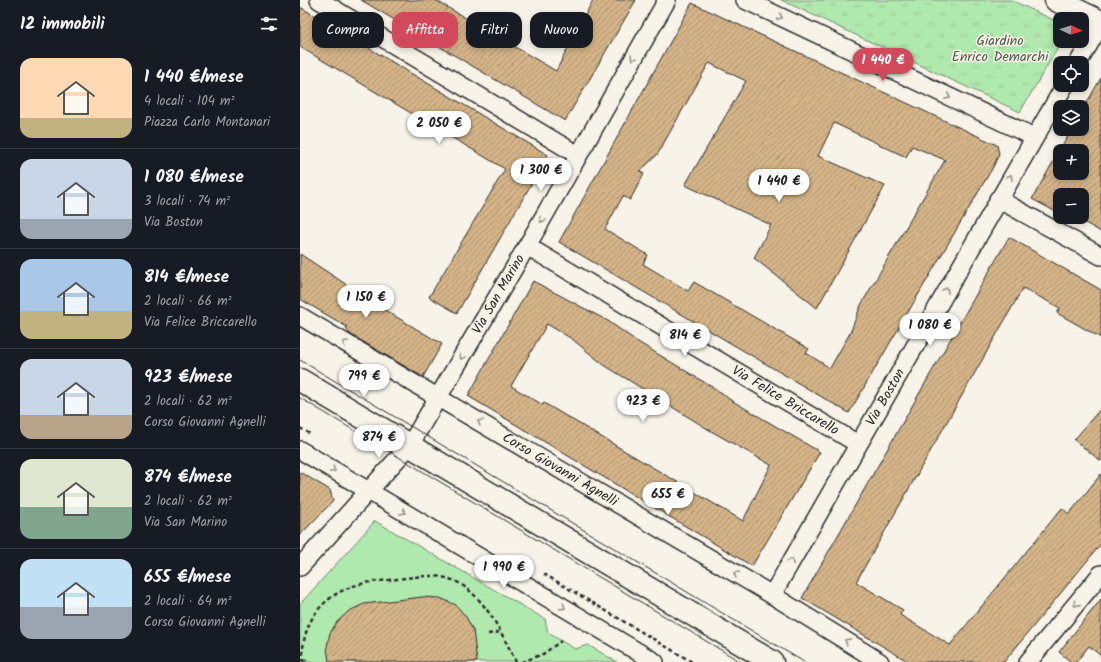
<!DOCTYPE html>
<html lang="it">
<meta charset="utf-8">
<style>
body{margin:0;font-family:Kalam,sans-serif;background:#20242c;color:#f1f3f6;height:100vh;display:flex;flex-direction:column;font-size:15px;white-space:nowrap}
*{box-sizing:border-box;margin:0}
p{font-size:13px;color:#9ea1a6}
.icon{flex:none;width:22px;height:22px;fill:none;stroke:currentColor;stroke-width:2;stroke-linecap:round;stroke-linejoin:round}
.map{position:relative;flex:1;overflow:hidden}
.sheet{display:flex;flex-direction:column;background:#171b24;width:300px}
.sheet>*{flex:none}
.guide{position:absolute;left:12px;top:12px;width:380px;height:36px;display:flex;gap:8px}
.needle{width:26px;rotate:94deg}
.tools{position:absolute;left:753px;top:12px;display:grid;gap:8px}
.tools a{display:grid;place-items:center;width:36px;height:36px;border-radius:8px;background:#171b24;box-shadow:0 2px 6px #0003;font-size:20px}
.price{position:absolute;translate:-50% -34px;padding:0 9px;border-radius:14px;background:#fff;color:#222;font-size:13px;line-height:26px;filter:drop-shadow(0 1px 2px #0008)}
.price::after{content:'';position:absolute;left:50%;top:24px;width:12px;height:9px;margin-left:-6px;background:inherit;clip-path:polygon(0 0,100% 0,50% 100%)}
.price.on{background:#d1495b;color:#fff}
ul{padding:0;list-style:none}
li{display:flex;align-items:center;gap:12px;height:100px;padding:0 20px}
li+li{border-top:1px solid #363941}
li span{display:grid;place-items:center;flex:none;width:112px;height:80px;border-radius:12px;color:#555}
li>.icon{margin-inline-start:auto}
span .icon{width:48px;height:48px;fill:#fffc;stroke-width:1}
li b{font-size:17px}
h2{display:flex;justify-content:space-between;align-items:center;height:48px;padding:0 20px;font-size:17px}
.tag{padding:0 14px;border-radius:12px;background:#171b24;box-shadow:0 2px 6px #0003;font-size:14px;line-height:36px}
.tag.on{background:#d1495b;color:#fff}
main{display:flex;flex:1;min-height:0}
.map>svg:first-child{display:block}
.park{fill:url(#park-tufts);stroke:#6e8a6c}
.pitch{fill:#b0e9ae;stroke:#6e8a6c}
.building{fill:url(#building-hatch);stroke:#2b2b2b;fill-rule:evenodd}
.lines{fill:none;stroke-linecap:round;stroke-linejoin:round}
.street-casing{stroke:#2b2b2b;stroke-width:20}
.secondary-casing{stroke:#2b2b2b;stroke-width:25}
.path{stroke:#2b2b2b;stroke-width:2.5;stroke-dasharray:4 3;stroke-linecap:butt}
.street{stroke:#f7f3e8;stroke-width:17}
.secondary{stroke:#f7f3e8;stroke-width:22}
.tram{stroke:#2b2b2b;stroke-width:1}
.oneway{stroke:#918f8a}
.labels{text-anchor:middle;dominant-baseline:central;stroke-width:3;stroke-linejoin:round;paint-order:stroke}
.park-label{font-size:14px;fill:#4c5a4c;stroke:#f7f3e8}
.street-label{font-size:14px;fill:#2b2b2b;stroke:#f7f3e8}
</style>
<main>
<section class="sheet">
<h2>12 immobili<svg class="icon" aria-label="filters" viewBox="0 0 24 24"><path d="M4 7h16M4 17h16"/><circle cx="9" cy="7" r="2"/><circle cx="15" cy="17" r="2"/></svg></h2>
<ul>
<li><span style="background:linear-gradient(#ffd9b3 75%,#c2b280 0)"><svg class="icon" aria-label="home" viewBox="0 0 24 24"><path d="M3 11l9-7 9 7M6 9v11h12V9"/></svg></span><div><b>1 440 €/mese</b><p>4 locali · 104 m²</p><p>Piazza Carlo Montanari</p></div></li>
<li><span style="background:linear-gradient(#c9d6e8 75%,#9aa5b1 0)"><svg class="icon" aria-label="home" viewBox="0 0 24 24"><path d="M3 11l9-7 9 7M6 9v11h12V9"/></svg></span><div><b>1 080 €/mese</b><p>3 locali · 74 m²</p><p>Via Boston</p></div></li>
<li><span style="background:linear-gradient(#a9c7e8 65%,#c2b280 0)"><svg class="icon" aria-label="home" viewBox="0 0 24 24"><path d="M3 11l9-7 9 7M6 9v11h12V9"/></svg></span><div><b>814 €/mese</b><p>2 locali · 66 m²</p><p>Via Felice Briccarello</p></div></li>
<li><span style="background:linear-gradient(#c9d6e8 70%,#b9a48a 0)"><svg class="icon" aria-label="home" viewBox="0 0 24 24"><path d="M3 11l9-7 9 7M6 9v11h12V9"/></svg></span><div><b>923 €/mese</b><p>2 locali · 62 m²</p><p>Corso Giovanni Agnelli</p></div></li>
<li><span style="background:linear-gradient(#dfe7d0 60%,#7fa58c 0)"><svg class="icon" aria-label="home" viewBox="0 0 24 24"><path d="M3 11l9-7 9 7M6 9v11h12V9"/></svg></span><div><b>874 €/mese</b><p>2 locali · 62 m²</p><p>Via San Marino</p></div></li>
<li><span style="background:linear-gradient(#bfe0f5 60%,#9aa5b1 0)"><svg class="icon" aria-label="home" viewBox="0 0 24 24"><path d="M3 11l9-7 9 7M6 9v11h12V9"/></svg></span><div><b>655 €/mese</b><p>2 locali · 64 m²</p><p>Corso Giovanni Agnelli</p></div></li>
</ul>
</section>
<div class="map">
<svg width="801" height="662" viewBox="0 0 801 662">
<defs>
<pattern id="park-tufts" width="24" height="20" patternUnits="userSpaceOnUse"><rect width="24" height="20" fill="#b0e9ae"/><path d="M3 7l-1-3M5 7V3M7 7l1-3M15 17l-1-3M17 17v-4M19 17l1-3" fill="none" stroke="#98c896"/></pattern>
<pattern id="building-hatch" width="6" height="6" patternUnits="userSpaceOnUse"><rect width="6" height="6" fill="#d5b488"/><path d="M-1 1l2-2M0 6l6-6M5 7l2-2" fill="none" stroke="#ad936f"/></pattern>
</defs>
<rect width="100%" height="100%" fill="#f7f3e8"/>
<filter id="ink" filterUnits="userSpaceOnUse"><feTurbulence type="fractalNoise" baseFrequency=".025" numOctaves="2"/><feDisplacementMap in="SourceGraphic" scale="8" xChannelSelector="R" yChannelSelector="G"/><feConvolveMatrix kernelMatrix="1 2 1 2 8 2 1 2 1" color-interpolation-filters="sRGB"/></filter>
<g filter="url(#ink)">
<path class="park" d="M 481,0 L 711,0 L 760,23 L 760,41 L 762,41 L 720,112 Z"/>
<path class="pitch" d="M 75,521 L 245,619 L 248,633 L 275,649 L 288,645 L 317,662 L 0,662 L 0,604 Z"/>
<g class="building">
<path d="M 61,0 L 135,0 L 256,71 L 293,0 L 336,0 L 265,121 Z"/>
<path d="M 392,3 L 697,145 L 699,154 L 693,167 L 549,413 L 259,242 ZM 409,63 L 446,81 L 385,185 L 471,225 L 454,258 L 517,308 L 585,186 L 518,156 L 534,123 L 606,157 L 612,146 L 645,160 L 561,305 L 550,333 L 530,368 L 506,353 L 509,349 L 394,282 L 388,291 L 343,264 L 348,255 L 305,229 L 323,196 L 330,200 L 344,174 L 340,171 L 357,155 Z"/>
<path d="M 0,7 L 248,155 L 157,313 L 129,297 L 205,169 L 0,47 Z"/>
<path d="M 801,78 L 801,232 L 775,217 L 782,217 L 782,195 L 760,195 L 760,214 L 732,199 L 772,129 L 782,129 L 782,111 ZM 760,151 L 782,151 L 782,173 L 760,173 Z"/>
<path d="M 709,237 L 801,290 L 801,338 L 757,313 L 760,308 L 723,288 L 556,582 L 603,610 L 600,615 L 650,645 L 762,508 L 769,514 L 801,474 L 801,544 L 704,662 L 609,662 L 502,598 Z"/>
<path d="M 0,254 L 88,312 L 142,344 L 123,377 L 50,334 L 46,329 L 47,327 L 0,299 Z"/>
<path d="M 233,281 L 308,321 L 338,342 L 422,393 L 429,399 L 520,452 L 452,566 L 168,396 ZM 247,324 L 272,339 L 304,365 L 411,431 L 471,465 L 443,521 L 244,403 L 243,405 L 211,386 Z"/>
<path d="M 801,408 L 801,461 L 774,440 Z"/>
<path d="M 0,472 L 30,490 L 33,501 L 0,535 Z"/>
<path d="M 122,597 L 140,598 L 156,605 L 166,617 L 173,630 L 177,662 L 29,662 L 27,647 L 30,633 L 37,622 L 49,611 L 64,604 Z"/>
<path d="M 801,599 L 801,656 L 789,646 L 776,662 L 771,662 L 759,652 Z"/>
</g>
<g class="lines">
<g class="street-casing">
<g id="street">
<path d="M 19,0 L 278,155"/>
<path d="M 445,0 L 734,137"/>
<path d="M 778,63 L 801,24"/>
<path d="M 698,199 L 801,256"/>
<path id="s1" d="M 227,246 L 558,444"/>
<path id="s2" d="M 0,316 L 472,595 L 580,662"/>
<path d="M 0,450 L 355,662"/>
<path id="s3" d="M 0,567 L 110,445 L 227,246 L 367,0"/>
<path id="s4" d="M 472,595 L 765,85"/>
<path d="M 728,662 L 801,574"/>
</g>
</g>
<g class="secondary-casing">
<g id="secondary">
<path d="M 756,0 L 801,22"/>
<path d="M 0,380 L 472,662"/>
</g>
</g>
<g class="path">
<path d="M 0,428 L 12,435"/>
<path d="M 244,574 L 392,662"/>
<path d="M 188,634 L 201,632"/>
<path d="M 3,660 L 9,660"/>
<path d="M 3,662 C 0,623 23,593 61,584 C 72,581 85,581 97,579 C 118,577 137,572 157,582 C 186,598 202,634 216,662"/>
<path d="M 222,662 L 243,654 L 261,641"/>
</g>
<use href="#street" class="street"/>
<use href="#secondary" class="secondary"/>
<g class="tram">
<path d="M 0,360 L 504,662"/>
<path d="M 0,398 L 441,662"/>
</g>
</g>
<defs><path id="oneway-chevron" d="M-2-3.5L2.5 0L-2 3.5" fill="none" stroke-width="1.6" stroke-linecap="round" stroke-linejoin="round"/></defs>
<g class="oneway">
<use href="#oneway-chevron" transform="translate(480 17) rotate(25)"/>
<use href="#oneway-chevron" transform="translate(333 58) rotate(120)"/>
<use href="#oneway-chevron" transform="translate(648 97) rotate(25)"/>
<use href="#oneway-chevron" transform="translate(710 177) rotate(-60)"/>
<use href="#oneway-chevron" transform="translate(242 220) rotate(120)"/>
<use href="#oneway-chevron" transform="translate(646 290) rotate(-60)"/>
<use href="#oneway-chevron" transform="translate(45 343) rotate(-149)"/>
<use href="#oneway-chevron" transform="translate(162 357) rotate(120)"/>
<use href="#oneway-chevron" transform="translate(180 422) rotate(-149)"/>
<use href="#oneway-chevron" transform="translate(33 470) rotate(31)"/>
<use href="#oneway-chevron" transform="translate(103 512) rotate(31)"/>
<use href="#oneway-chevron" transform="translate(491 561) rotate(-60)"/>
<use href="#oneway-chevron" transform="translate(436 574) rotate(-149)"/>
<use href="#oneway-chevron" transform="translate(776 604) rotate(129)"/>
<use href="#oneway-chevron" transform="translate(263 607) rotate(31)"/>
<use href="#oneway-chevron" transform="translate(547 641) rotate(-148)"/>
</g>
</g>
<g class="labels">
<g class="park-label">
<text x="700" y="41">Giardino<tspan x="700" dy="16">Enrico Demarchi</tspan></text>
</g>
<g class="street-label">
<text stroke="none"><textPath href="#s3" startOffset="339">Via San Marino</textPath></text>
<text stroke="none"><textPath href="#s4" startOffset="228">Via Boston</textPath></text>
<text stroke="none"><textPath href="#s1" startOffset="301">Via Felice Briccarello</textPath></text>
<text stroke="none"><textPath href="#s2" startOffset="302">Corso Giovanni Agnelli</textPath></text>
</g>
</g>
</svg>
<div class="tools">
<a><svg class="needle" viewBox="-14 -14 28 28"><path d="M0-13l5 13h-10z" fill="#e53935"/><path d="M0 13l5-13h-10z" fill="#9ea1a6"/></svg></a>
<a><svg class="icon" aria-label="locate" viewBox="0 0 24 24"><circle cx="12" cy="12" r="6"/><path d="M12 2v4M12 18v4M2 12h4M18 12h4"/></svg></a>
<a><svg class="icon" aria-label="layers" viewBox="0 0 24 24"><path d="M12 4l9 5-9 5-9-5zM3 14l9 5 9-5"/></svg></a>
<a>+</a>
<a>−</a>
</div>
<b class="price on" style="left:583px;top:82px">1 440 €</b>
<b class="price" style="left:139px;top:145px">2 050 €</b>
<b class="price" style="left:241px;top:192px">1 300 €</b>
<b class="price" style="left:479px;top:203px">1 440 €</b>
<b class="price" style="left:66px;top:319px">1 150 €</b>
<b class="price" style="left:630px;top:347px">1 080 €</b>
<b class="price" style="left:385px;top:357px">814 €</b>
<b class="price" style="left:64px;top:398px">799 €</b>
<b class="price" style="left:343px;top:423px">923 €</b>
<b class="price" style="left:79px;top:459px">874 €</b>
<b class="price" style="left:368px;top:516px">655 €</b>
<b class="price" style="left:204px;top:589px">1 990 €</b>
<div class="guide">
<a class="tag">Compra</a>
<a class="tag on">Affitta</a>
<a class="tag">Filtri</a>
<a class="tag">Nuovo</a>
</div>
</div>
</main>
